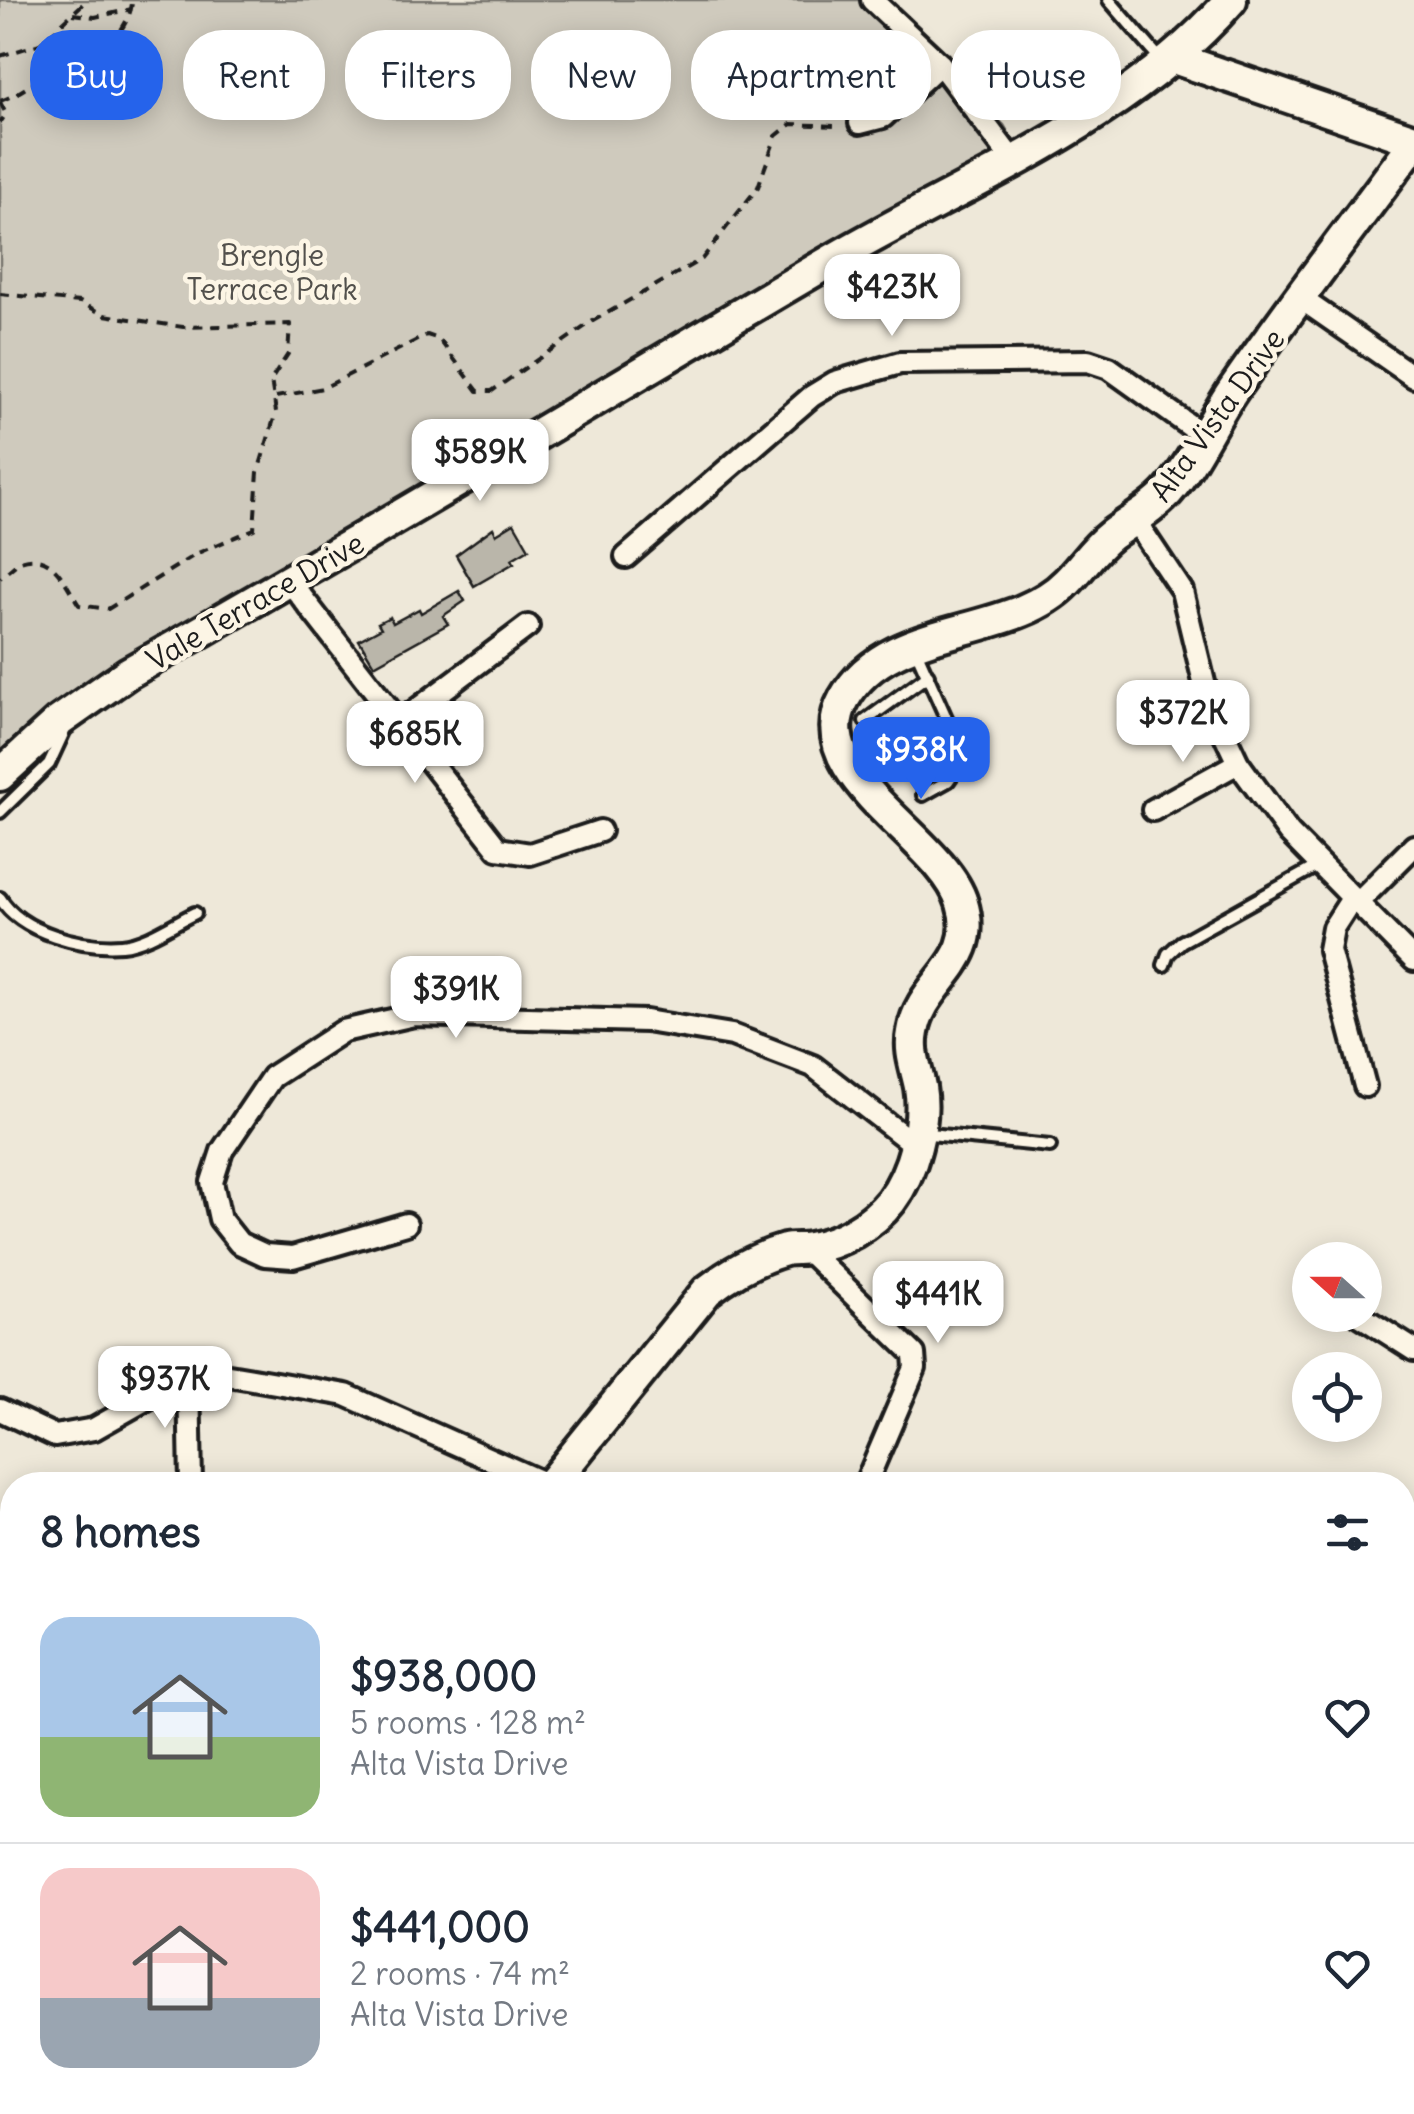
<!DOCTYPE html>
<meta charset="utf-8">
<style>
body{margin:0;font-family:Delius,sans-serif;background:#f2f2f3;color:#1f2937;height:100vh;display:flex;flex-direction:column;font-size:38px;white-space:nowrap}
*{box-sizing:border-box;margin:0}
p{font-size:32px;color:#747a83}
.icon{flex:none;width:55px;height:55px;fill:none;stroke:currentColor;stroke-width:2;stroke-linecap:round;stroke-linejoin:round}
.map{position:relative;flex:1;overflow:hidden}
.details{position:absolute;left:0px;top:1472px;width:1415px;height:642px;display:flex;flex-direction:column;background:#fff;border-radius:40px 40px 0 0;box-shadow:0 5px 25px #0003}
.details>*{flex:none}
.hud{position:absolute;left:30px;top:30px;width:1355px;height:90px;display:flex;gap:20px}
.needle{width:65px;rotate:291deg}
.fabs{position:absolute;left:1292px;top:1242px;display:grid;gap:20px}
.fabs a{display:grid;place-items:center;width:90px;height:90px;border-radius:50%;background:#fff;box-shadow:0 5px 25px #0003;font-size:50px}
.price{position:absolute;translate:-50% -85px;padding:0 22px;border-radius:20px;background:#fff;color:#222;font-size:32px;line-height:65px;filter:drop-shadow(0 2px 5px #0008)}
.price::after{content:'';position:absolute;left:50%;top:60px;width:30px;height:22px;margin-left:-15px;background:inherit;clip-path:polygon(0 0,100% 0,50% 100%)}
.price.selected{background:#2563eb;color:#fff}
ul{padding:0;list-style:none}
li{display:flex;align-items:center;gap:30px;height:250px;padding:0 40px}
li+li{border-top:2px solid #e0e1e3}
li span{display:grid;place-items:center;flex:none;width:280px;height:200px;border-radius:30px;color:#555}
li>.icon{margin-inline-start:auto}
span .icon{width:120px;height:120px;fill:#fffc;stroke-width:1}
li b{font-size:42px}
h2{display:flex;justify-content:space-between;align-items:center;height:120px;padding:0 40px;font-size:42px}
.tag{padding:0 35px;border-radius:40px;background:#fff;box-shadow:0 5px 25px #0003;font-size:35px;line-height:90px}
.tag.selected{background:#2563eb;color:#fff}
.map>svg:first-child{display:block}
.green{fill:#cfcabd;stroke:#76736c;stroke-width:2.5}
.building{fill:#bab6aa;stroke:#1c1c1c;stroke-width:2.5}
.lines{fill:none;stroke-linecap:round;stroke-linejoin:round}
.lane-casing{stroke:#1c1c1c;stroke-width:18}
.street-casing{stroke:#1c1c1c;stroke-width:28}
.secondary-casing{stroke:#1c1c1c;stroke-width:38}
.path{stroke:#1c1c1c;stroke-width:4;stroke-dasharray:10 8;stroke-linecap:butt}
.lane{stroke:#fcf5e5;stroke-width:10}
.street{stroke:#fcf5e5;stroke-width:20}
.secondary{stroke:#fcf5e5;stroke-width:30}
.labels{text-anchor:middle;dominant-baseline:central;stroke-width:9;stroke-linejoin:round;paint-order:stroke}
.park-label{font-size:30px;fill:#52504c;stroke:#fcf5e5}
.street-label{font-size:30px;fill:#1c1c1c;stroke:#fcf5e5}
</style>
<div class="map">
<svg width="1414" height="2114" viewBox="0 0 1414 2114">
<rect width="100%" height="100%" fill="#eee8d9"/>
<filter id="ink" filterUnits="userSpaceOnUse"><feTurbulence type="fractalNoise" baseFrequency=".01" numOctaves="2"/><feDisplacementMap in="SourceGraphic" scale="20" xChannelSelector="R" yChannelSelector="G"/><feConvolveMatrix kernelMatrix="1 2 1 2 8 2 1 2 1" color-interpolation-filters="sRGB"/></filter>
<g filter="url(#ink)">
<path class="green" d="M 0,0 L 874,0 L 1004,125 L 1021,154 L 108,685 L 0,774 Z"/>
<g class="building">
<path d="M 514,523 L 529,549 L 512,559 L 514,563 L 474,586 L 456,555 L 493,528 L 496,534 Z"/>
<path d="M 459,591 L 465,601 L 443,616 L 448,624 L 374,665 L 359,640 L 381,628 L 378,623 L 390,617 L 393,623 L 419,609 L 421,613 Z"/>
</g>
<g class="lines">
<g class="lane-casing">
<g id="lane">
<path d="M 1109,0 L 1161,60"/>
<path d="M 914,646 L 964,758 L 948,781 L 923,795"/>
<path d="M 865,721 L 928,675"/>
<path d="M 0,812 L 49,764 L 67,725"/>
<path d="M 0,898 C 21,933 83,948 122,945 C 146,943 174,923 195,913"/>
<path d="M 1164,965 L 1168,954 L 1181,942 L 1319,865"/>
<path d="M 920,1133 L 1050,1146"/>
<path d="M 0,1763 L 12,1772"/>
</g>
</g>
<g class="street-casing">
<g id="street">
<path d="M 872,0 L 940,64 L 1014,162"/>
<path d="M 860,123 L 883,117 L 940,64"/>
<path d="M 1300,298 L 1414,377"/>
<path d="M 1136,522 L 1182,591 L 1208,699 L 1238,763 L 1289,833 L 1414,960"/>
<path d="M 626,557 L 812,396 L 835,382 L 900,363 L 1088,361 L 1109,368 L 1204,436"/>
<path d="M 290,582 L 498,849 L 530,854 L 600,831"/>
<path d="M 399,723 L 528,626"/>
<path d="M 1153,810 L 1238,763"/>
<path d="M 1351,900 L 1333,928 L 1329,950 L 1365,1086"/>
<path d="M 1356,904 L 1414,846"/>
<path d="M 406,1224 L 293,1257 L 265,1255 L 239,1243 L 220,1219 L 212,1182 L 222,1151 L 272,1077 L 343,1031 L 414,1015 L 646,1021 L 732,1035 L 813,1066 L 916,1146"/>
<path d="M 806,1249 L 914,1354 L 915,1368 L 865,1485"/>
<path d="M 1359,1315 L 1414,1350"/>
<path d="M 189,1375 L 191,1485"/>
<path d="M 0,1410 L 55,1436 L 94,1429 L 189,1375 L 223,1374 L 346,1395 L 548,1485"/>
<path d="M 1402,1571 L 1414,1576"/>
<path d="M 1402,2007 L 1414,2006"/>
</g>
</g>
<g class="secondary-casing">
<g id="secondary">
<path d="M 1174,58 L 1414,140"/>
<path d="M 0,775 L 58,722 L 128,673 C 366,539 598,397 834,259 C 969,180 1127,120 1231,0"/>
<path d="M 550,1485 L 707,1291 C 730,1273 757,1258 785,1250 C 793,1248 801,1250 809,1248 C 839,1244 872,1225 891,1201 C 913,1172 926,1123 920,1087 C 916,1067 909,1052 913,1032 C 921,980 981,964 962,903 C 943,838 802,775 844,699 C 888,620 1011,640 1067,582 C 1083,566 1093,549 1111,535 C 1131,520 1151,511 1168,492 C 1194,462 1211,422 1233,390 C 1291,306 1354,225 1414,143"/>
<path d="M 676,2102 L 682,2114"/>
<path d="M 974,2102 L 983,2114"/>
<path d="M 251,2114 L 259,2102"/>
<path d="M 733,2114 L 736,2102"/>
</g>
</g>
<g class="path">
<path d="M 73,14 L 95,17 L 132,9"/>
<path d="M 0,56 L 40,44 L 87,0"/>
<path d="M 0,101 C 23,93 36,79 56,71 C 64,68 72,69 80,67 C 101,59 133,23 132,0"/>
<path d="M 0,102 L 6,114 L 0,123"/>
<path d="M 0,294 L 80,302 L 104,315 L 183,327 L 290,324 L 288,354 L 271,380 L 276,412 L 258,472 L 254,529 L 198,553 L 108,609 L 79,605 C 64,582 53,550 20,561 L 0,578"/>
<path d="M 276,397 L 323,388 L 427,335 L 439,339 L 478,391 L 492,391 L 593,321 L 702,259 L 758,187 L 776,136 L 791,124 L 836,126"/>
</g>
<use href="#lane" class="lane"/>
<use href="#street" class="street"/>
<use href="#secondary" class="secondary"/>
</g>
</g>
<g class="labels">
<g class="park-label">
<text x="272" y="255">Brengle<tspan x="272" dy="34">Terrace Park</tspan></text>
</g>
<g class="street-label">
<text transform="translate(1217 415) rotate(-54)">Alta Vista Drive</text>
<text transform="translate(255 601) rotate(-30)">Vale Terrace Drive</text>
</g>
</g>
</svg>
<div class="fabs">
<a><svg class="needle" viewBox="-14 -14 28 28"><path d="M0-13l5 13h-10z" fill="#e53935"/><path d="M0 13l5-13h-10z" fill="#747a83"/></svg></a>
<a><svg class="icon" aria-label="locate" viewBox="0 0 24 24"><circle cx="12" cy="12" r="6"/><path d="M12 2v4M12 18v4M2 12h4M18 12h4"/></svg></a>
</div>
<b class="price" style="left:892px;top:339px">$423K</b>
<b class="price" style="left:480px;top:504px">$589K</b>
<b class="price" style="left:1183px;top:765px">$372K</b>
<b class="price" style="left:415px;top:786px">$685K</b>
<b class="price selected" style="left:921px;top:802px">$938K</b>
<b class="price" style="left:456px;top:1041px">$391K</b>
<b class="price" style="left:938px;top:1346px">$441K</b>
<b class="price" style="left:165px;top:1431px">$937K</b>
<div class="hud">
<a class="tag selected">Buy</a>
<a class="tag">Rent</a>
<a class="tag">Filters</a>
<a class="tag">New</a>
<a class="tag">Apartment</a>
<a class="tag">House</a>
</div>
<section class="details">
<h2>8 homes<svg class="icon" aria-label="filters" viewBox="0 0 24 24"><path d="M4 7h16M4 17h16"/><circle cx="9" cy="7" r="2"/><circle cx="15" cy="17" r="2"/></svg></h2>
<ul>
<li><span style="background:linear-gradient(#a9c7e8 60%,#8fb573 0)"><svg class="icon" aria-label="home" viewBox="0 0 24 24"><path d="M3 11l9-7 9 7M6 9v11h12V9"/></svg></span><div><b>$938,000</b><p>5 rooms · 128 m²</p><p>Alta Vista Drive</p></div><svg class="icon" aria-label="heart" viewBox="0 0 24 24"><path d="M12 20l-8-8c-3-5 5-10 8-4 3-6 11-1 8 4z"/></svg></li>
<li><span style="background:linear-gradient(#f6c9c9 65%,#9aa5b1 0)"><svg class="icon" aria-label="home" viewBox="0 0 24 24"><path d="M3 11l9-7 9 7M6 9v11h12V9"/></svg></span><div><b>$441,000</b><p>2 rooms · 74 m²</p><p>Alta Vista Drive</p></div><svg class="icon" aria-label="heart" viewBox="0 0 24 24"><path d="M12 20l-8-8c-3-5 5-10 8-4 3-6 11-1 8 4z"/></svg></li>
</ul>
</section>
</div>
